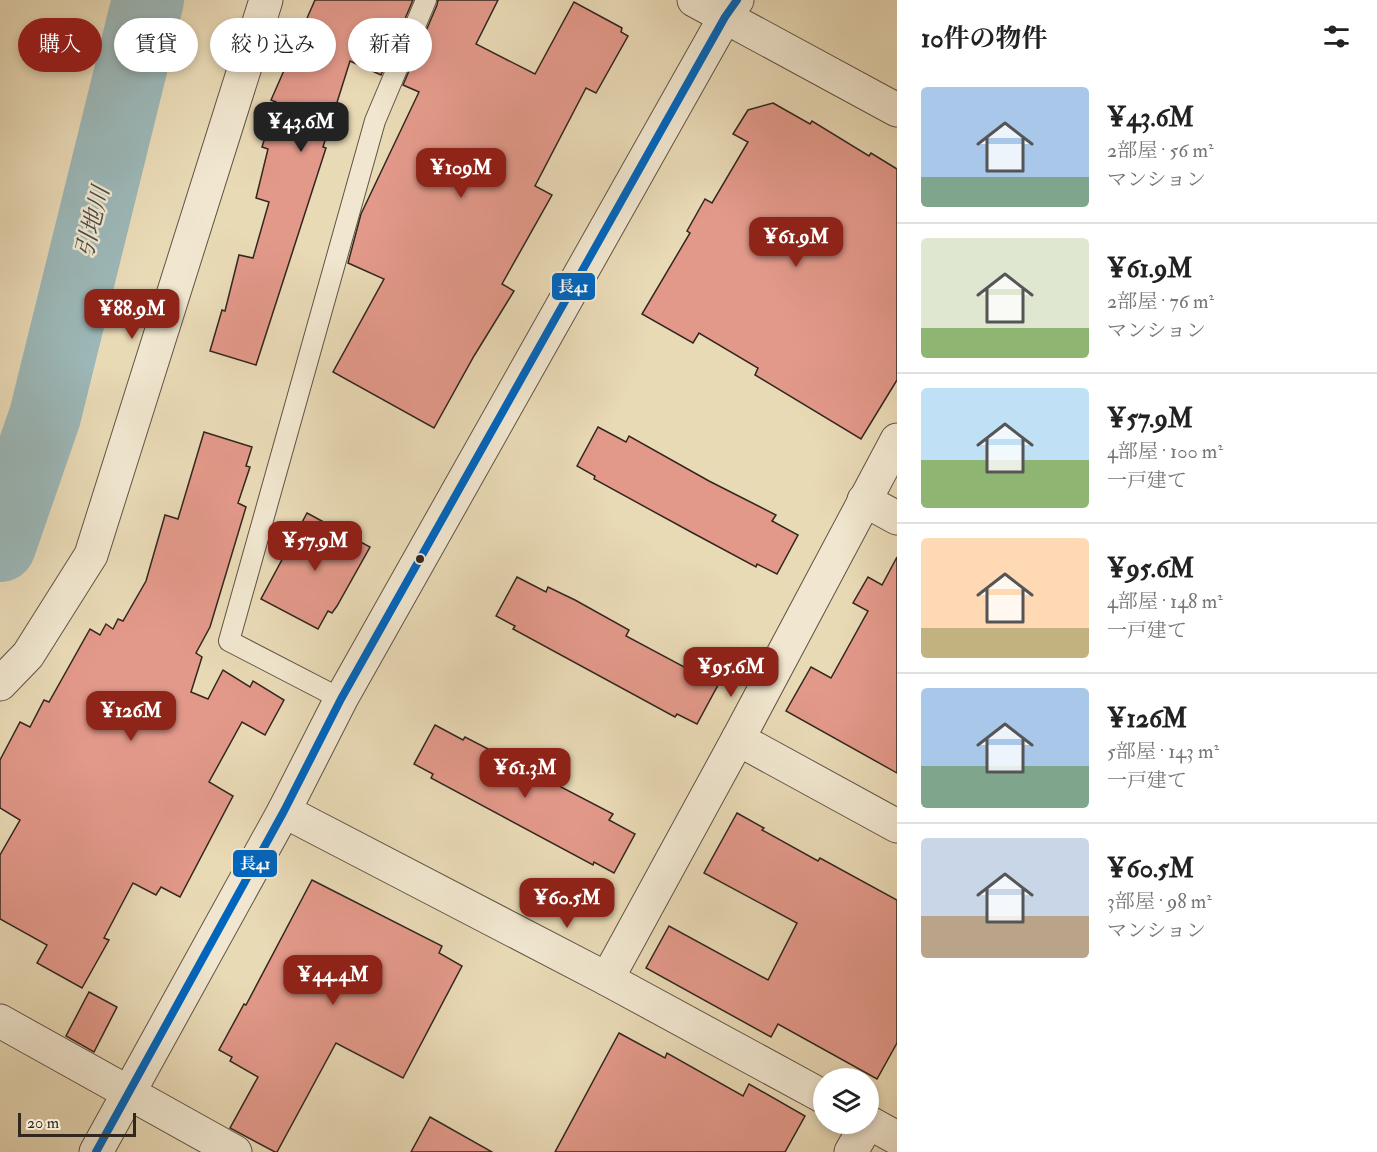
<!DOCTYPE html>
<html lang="ja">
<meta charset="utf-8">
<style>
body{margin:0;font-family:"IM FELL Double Pica","Noto Serif JP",serif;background:#f6f6f6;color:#222;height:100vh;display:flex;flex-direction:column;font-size:22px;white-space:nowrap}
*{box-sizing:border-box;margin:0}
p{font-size:20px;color:#767676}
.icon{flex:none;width:33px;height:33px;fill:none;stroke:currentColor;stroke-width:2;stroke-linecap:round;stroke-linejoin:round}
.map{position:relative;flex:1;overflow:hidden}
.details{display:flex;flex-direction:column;background:#fff;width:480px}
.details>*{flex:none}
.guide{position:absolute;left:18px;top:18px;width:570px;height:54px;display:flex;gap:12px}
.tools{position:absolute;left:813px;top:1068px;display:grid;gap:12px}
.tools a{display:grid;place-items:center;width:66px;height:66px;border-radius:50%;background:#fff;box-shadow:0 3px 9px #0003;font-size:30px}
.scale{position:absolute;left:18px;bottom:15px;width:118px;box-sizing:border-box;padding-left:6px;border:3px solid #32271f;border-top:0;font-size:16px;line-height:21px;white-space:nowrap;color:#32271f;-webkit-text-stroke:4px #f1e7d0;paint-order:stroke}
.price{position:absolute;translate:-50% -51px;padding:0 14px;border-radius:12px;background:#8f2418;color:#fff;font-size:20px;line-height:39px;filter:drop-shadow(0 2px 3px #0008)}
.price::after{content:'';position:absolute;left:50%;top:36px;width:18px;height:14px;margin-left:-9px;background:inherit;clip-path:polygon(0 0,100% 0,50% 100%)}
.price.selected{background:#222;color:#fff}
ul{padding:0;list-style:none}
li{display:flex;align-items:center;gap:18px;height:150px;padding:0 24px}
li+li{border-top:2px solid #e0e0e0}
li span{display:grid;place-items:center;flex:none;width:168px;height:120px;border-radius:6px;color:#555}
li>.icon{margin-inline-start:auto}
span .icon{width:72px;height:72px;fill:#fffc;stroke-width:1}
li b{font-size:26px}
h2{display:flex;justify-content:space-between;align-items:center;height:72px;padding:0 24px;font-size:26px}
.chip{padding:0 21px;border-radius:27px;background:#fff;box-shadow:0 3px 9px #0003;font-size:21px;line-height:54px}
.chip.selected{background:#8f2418;color:#fff}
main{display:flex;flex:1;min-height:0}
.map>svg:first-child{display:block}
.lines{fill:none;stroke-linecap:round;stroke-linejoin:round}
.river{stroke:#9cb8b8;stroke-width:72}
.building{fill:#e3998a;stroke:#32271f;stroke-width:1.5}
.service-casing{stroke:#605445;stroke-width:22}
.minor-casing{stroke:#605445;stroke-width:35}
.tertiary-casing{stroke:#605445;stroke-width:35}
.service{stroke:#f1e7d0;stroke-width:20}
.minor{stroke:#f1e7d0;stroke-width:33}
.tertiary{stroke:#f1e7d0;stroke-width:33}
.bus-1-casing{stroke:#f1e7d0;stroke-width:12}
.bus-1{stroke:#0065bd;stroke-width:8}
.bus-dot{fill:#32271f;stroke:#f1e7d0;stroke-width:2}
.labels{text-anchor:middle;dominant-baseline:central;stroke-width:5;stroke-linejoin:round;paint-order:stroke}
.water-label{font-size:24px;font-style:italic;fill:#4c4b45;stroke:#f1e7d0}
.line-badge{stroke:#f1e7d0;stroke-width:2}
.badge-label{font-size:16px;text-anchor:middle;font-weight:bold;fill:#fff}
</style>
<main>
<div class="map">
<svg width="897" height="1152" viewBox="0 0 897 1152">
<rect width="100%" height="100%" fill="#e9dab6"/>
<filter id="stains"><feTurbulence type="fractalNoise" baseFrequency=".00333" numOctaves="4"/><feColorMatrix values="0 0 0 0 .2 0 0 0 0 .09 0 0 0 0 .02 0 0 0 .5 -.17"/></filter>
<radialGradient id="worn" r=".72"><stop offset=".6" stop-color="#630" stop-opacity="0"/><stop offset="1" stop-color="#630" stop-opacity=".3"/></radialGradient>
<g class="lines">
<path class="river" d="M 0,546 L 45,416 L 148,0"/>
</g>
<g class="building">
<path d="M 315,0 L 413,0 L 381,75 L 350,61 L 323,147 L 326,148 L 256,365 L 210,351 L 222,310 L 225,311 L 239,255 L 253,258 L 269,202 L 256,198 L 268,149 L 262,147 L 276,102 L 271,100 Z"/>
<path d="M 438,0 L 498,0 L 476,44 L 535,74 L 574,2 L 622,28 L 621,32 L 628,36 L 596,93 L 586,88 L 535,186 L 552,195 L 502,284 L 514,291 L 474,356 L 434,428 L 333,372 L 384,279 L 348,263 L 361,214 L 419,92 L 403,85 L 437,5 Z"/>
<path d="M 773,103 L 810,124 L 812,121 L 869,156 L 871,153 L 897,169 L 897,380 L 861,439 L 755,375 L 758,368 L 699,333 L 693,343 L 642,314 L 690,233 L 687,231 L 705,199 L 712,203 L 748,142 L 733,134 L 748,110 Z"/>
<path d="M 598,427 L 626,442 L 629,436 L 709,481 L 776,515 L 772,521 L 798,535 L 777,574 L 757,564 L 756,567 L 691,532 L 594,479 L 595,476 L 577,466 Z"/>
<path d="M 204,432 L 252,447 L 246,466 L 250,467 L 238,503 L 246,507 L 210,627 L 196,653 L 202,657 L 191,692 L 208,699 L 223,670 L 250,687 L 253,681 L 284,700 L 265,735 L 242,722 L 209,782 L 233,796 L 180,897 L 161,887 L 156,895 L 133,883 L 104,938 L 109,940 L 82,988 L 37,963 L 47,945 L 0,919 L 0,855 L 20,820 L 0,808 L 0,760 L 20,722 L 30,727 L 44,700 L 49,702 L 90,629 L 100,635 L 106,624 L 113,629 L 118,619 L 123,621 L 146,581 L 165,515 L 178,519 Z"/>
<path d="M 307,513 L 370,547 L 337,606 L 332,613 L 328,611 L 318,629 L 261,599 Z"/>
<path d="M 897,557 L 897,773 L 786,711 L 811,667 L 831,678 L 868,611 L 853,603 L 868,577 L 882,585 Z"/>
<path d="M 517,577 L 546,592 L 548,587 L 575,600 L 629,630 L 626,636 L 718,685 L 697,724 L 677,714 L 675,717 L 513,629 L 515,626 L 496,616 Z"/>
<path d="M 435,725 L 463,740 L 465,737 L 613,814 L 609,820 L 635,834 L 614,873 L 594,862 L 593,865 L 431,778 L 433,774 L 414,764 Z"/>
<path d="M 737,813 L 764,828 L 762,830 L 818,861 L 820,858 L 897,900 L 897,1043 L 877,1079 L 778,1024 L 771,1037 L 646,968 L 669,926 L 768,980 L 797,923 L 704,873 Z"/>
<path d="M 312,880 L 442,946 L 439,953 L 462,966 L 403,1078 L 336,1043 L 277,1152 L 275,1152 L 230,1128 L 258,1077 L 230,1061 L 232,1057 L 219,1050 L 244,1004 L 246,1005 Z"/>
<path d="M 89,992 L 117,1007 L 94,1052 L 66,1036 Z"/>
<path d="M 619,1033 L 665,1058 L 667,1053 L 743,1096 L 749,1084 L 805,1116 L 785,1152 L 555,1152 Z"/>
<path d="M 430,1117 L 492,1152 L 411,1152 Z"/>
</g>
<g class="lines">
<g class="service-casing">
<path id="service" d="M 341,699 L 229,641 L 375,121 L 426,0"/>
</g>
<g class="minor-casing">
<g id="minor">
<path d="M 864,500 L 897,518"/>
<path d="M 0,684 L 28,655 L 91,555 L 266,0"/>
<path d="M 738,739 L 897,826"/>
<path d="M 284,811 L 607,979 L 824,1097"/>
<path d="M 607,979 L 738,739 L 897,440"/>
<path d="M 0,1021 L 235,1152"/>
<path d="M 868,1122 L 897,1138"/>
<path d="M 851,1152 L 867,1124"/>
</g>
</g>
<g class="tertiary-casing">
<g id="tertiary">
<path d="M 694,0 L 897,110"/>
<path d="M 96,1152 L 284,811 L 341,699 L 725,17 L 737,0"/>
</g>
</g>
<use href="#service" class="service"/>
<use href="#minor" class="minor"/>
<use href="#tertiary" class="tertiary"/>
<g class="bus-1-casing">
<path id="bus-1" d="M 96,1152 L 284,811 L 341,699 L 725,17 L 737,0"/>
</g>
<use href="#bus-1" class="bus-1"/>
</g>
<circle class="bus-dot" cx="420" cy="559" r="5"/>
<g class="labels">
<g class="water-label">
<text transform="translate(93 222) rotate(-76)">引地川</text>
</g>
</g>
<g class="line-badge">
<rect x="551" y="272" width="45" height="29" rx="6" fill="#0065bd"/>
<rect x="232" y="849" width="46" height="29" rx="6" fill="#0065bd"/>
</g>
<g class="badge-label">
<text x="573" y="292">長41</text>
<text x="255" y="869">長41</text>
</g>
<rect width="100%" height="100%" filter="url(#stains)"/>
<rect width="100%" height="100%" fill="url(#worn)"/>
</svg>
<div class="tools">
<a><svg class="icon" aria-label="layers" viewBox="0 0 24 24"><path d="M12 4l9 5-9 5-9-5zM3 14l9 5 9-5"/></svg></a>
</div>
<div class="scale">20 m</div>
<b class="price selected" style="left:301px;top:153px">¥43.6M</b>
<b class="price" style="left:461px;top:199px">¥109M</b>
<b class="price" style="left:796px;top:268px">¥61.9M</b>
<b class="price" style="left:132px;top:340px">¥88.9M</b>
<b class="price" style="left:315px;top:572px">¥57.9M</b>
<b class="price" style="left:731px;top:698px">¥95.6M</b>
<b class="price" style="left:131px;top:742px">¥126M</b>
<b class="price" style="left:525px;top:799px">¥61.3M</b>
<b class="price" style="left:567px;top:929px">¥60.5M</b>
<b class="price" style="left:333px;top:1006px">¥44.4M</b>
<div class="guide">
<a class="chip selected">購入</a>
<a class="chip">賃貸</a>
<a class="chip">絞り込み</a>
<a class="chip">新着</a>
</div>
</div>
<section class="details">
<h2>10件の物件<svg class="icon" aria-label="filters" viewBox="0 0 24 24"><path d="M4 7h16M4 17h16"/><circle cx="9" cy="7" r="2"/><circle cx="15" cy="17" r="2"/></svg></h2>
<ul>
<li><span style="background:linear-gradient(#a9c7e8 75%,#7fa58c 0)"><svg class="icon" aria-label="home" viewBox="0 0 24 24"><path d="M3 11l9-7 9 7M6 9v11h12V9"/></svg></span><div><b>¥43.6M</b><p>2部屋 · 56 m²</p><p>マンション</p></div></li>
<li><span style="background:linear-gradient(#dfe7d0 75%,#8fb573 0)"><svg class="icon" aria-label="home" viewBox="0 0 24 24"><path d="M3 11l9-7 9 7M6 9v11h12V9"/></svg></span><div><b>¥61.9M</b><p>2部屋 · 76 m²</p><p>マンション</p></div></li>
<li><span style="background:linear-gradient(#bfe0f5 60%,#8fb573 0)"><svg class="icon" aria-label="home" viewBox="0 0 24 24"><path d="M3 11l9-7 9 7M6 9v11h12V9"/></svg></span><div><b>¥57.9M</b><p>4部屋 · 100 m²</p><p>一戸建て</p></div></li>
<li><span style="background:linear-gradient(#ffd9b3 75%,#c2b280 0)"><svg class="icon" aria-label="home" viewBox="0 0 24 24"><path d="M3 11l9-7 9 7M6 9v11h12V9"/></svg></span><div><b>¥95.6M</b><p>4部屋 · 148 m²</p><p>一戸建て</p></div></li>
<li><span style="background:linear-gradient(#a9c7e8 65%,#7fa58c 0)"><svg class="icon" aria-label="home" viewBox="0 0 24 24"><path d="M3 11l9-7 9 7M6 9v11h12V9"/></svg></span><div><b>¥126M</b><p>5部屋 · 143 m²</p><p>一戸建て</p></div></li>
<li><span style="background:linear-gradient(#c9d6e8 65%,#b9a48a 0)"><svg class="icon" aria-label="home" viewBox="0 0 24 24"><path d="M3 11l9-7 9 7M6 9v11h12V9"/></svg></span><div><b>¥60.5M</b><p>3部屋 · 98 m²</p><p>マンション</p></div></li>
</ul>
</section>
</main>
